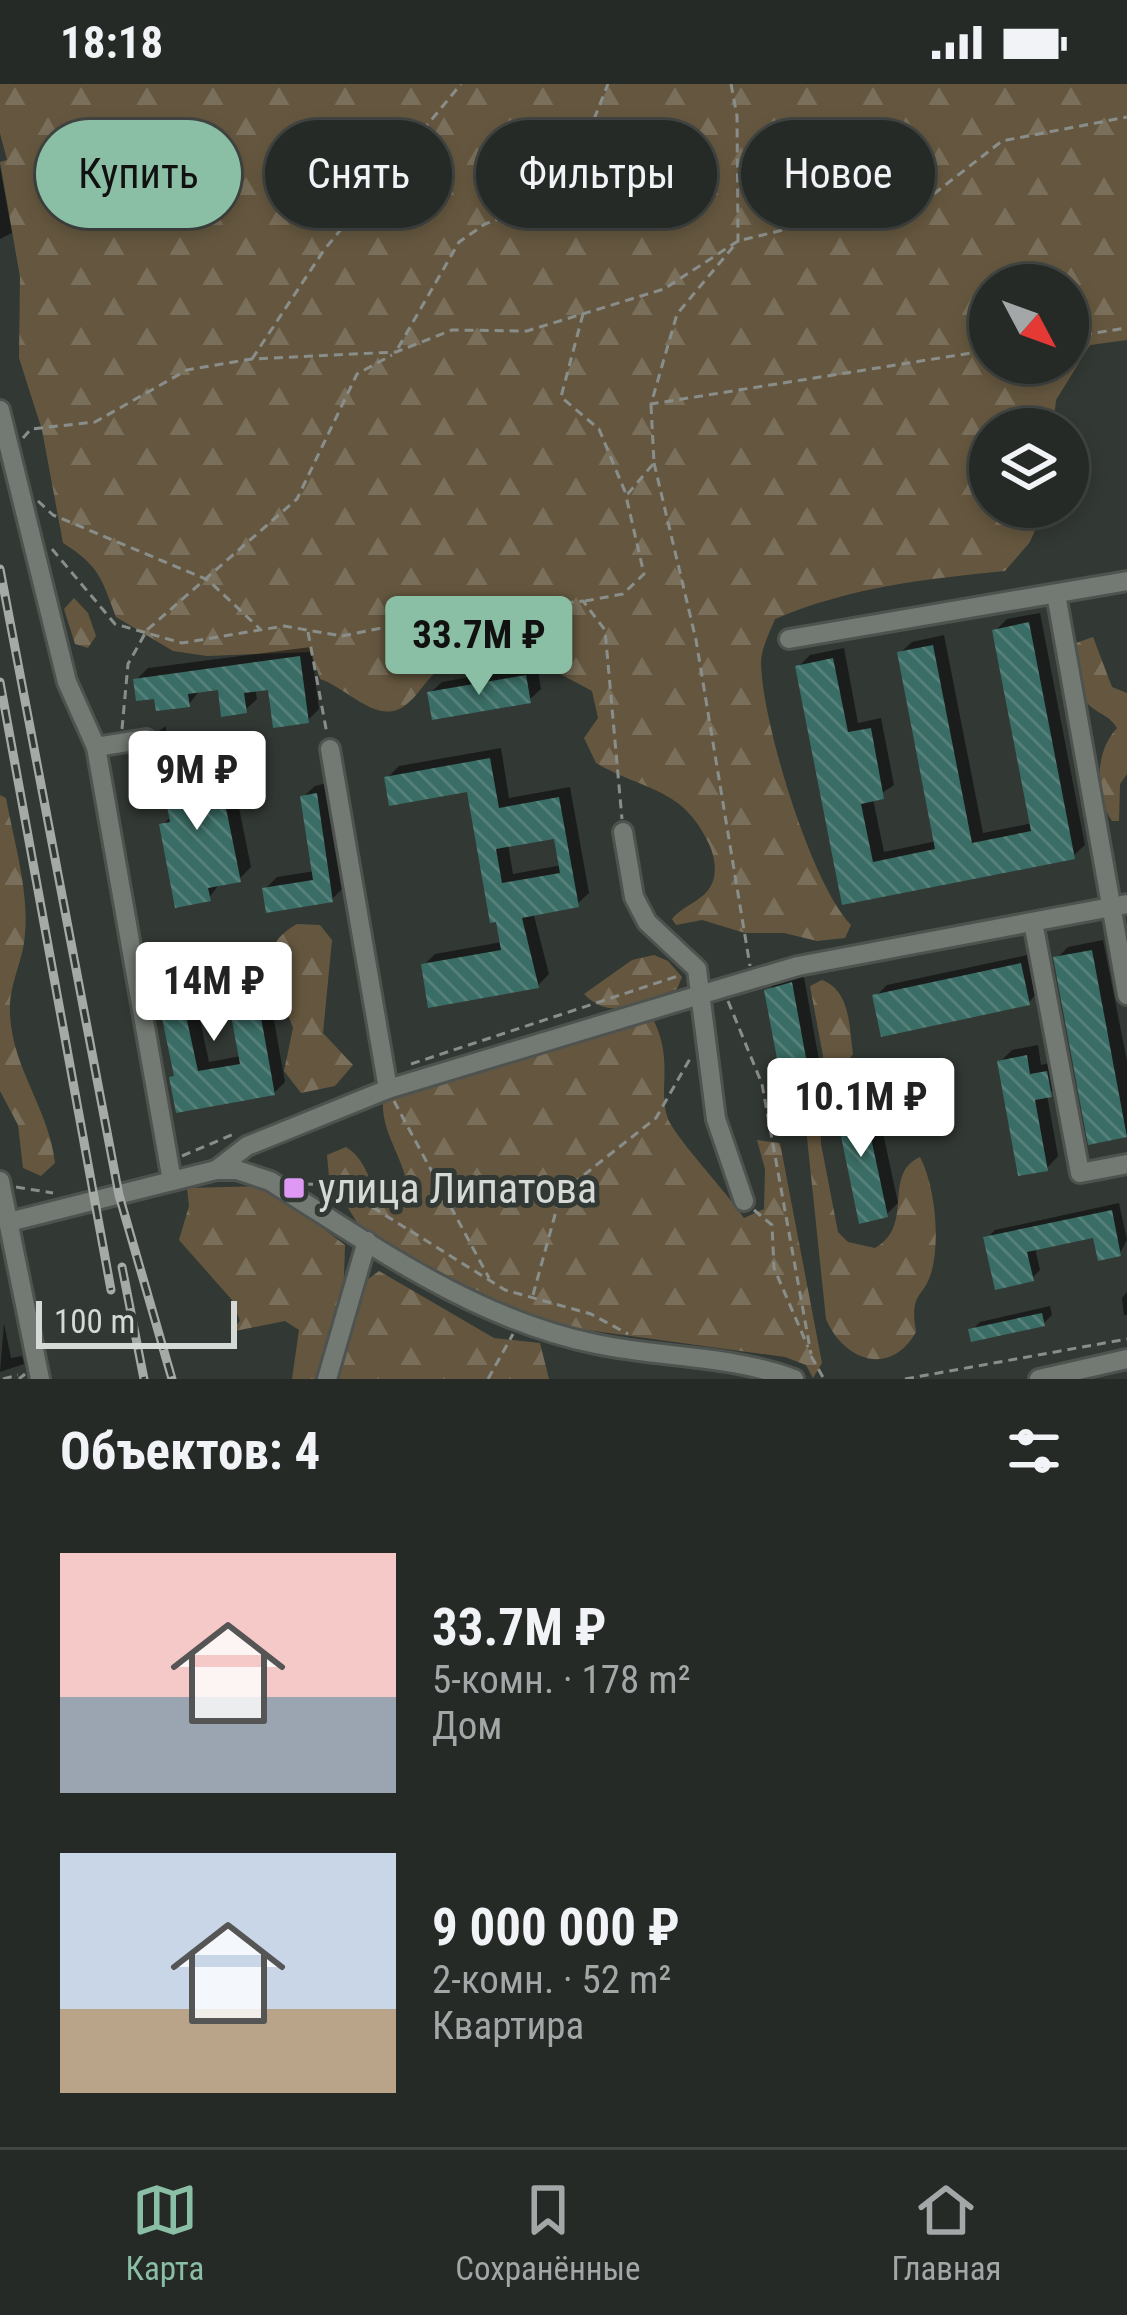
<!DOCTYPE html>
<html lang="ru">
<meta charset="utf-8">
<style>
body{margin:0;font-family:"Roboto Condensed",sans-serif;background:#323632;color:#f1f3f6;height:100vh;display:flex;flex-direction:column;font-size:45px;white-space:nowrap}
*{box-sizing:border-box;margin:0}
p{font-size:39px;color:#a4a7a7}
.icon{flex:none;width:66px;height:66px;fill:none;stroke:currentColor;stroke-width:2;stroke-linecap:round;stroke-linejoin:round}
.map{position:relative;height:1295px;overflow:hidden}
.side{display:flex;flex-direction:column;background:#262a26;flex:1}
.side>*{flex:none}
.top-card{position:absolute;left:36px;top:36px;width:1056px;height:108px;display:flex;gap:24px}
.needle{width:78px;rotate:131deg}
.fabs{position:absolute;left:969px;top:180px;display:grid;gap:24px}
.fabs a{display:grid;place-items:center;width:120px;height:120px;border-radius:50%;background:#262a26;box-shadow:0 6px 18px #0003,0 0 0 3px #424643;font-size:60px}
.scale{position:absolute;left:36px;bottom:30px;width:201px;box-sizing:border-box;padding-left:12px;border:6px solid #d6dad7;border-top:0;font-size:33px;line-height:42px;white-space:nowrap;color:#d6dad7;-webkit-text-stroke:9px #323833;paint-order:stroke}
.price{position:absolute;translate:-50% -102px;padding:0 27px;border-radius:12px;background:#fff;color:#222;font-size:39px;line-height:78px;filter:drop-shadow(0 3px 6px #0008)}
.price::after{content:'';position:absolute;left:50%;top:72px;width:36px;height:27px;margin-left:-18px;background:inherit;clip-path:polygon(0 0,100% 0,50% 100%)}
.price.selected{background:#8abfa5;color:#111}
ul{padding:0;list-style:none}
li{display:flex;align-items:center;gap:36px;height:300px;padding:0 60px}
li span{display:grid;place-items:center;flex:none;width:336px;height:240px;border-radius:0px;color:#555}
li>.icon{margin-inline-start:auto}
span .icon{width:144px;height:144px;fill:#fffc;stroke-width:1}
li b{font-size:51px}
h2{display:flex;justify-content:space-between;align-items:center;height:144px;padding:0 60px;font-size:51px}
.pill{padding:0 42px;border-radius:54px;background:#262a26;box-shadow:0 6px 18px #0003,0 0 0 3px #424643;font-size:42px;line-height:108px}
.pill.selected{background:#8abfa5;color:#111}
.status{display:flex;justify-content:space-between;align-items:center;height:84px;padding:0 60px;background:#262a26;direction:ltr}
.status svg{height:33px;fill:currentColor}
.menu{display:flex;justify-content:space-around;align-items:center;height:168px;border-top:3px solid #424643;background:#262a26;font-size:33px;color:#a4a7a7}
.menu a{display:grid;justify-items:center;gap:6px}
.menu .selected{color:#8abfa5}
.map>svg:first-child{display:block}
.forest{fill:url(#forest-firs);fill-rule:evenodd}
.shadow{fill:#0007;fill-rule:evenodd}
.building{fill:url(#building-back-hatch);fill-rule:evenodd}
.lines{fill:none;stroke-linecap:round;stroke-linejoin:round}
.minor-casing{stroke:#4f5350;stroke-width:24}
.path{stroke:#898e8a;stroke-width:3;stroke-dasharray:9 6;stroke-linecap:butt}
.minor{stroke:#737973;stroke-width:18}
.rail-casing{stroke:#a5aaa6;stroke-width:9}
.rail{stroke:#323833;stroke-width:4.5;stroke-dasharray:14;stroke-linecap:butt}
.poi-dot{fill:#dd99f4;stroke:#323833;stroke-width:4.5}
.labels{text-anchor:middle;dominant-baseline:central;stroke-width:10;stroke-linejoin:round;paint-order:stroke}
.poi-label{font-size:42px;fill:#d6dad7;stroke:#323833;text-anchor:start}
</style>
<div class="status"><b>18:18</b><svg viewBox="0 0 49 12"><path d="M0 12V9h3v3zM5 12V6h3v6zM10 12V3h3v9zM15 12V0h3v12zM26 1h20v11H26zM47 4h2v5h-2z"/></svg></div>
<div class="map">
<svg width="1127" height="1295" viewBox="0 0 1127 1295">
<defs>
<pattern id="forest-firs" width="22" height="20" patternUnits="userSpaceOnUse" patternTransform="scale(3)"><rect width="22" height="20" fill="#65573f"/><path d="M5 1l3.5 6h-7zM16 11l3.5 6h-7z" fill="#7a6f5a"/></pattern>
<pattern id="building-back-hatch" width="6" height="6" patternUnits="userSpaceOnUse" patternTransform="scale(3)"><rect width="6" height="6" fill="#3a6d65"/><path d="M-1 5l2 2M0 0l6 6M5-1l2 2" fill="none" stroke="#56817a"/></pattern>
</defs>
<rect width="100%" height="100%" fill="#323833"/>
<g class="forest">
<path d="M 0,0 L 1127,0 L 1127,256 L 1090,261 L 1056,316 L 1053,345 L 990,345 L 990,423 L 1045,423 L 1030,458 L 1005,487 C 924,495 851,503 775,535 C 770,548 761,564 761,579 C 762,638 811,800 851,841 L 845,854 L 817,857 L 784,849 L 745,849 L 702,836 L 676,841 L 672,835 C 684,820 706,817 713,797 C 717,785 714,771 709,760 C 683,703 644,707 596,679 L 584,654 L 598,634 L 592,607 L 536,577 L 435,589 C 425,598 418,611 408,619 C 380,645 348,604 320,595 L 311,568 L 207,572 L 173,567 L 116,533 C 102,496 100,482 63,459 L 42,346 L 19,274 L 20,193 L 0,78 L 7,76 L 0,49 ZM 990,201 L 1068,201 L 1068,279 L 990,279 Z"/>
<path d="M 74,514 L 88,529 L 96,552 L 88,564 L 75,560 L 64,525 Z"/>
<path d="M 1093,553 L 1112,603 L 1127,609 L 1127,690 L 1120,700 L 1119,737 L 1112,737 C 1094,711 1095,667 1117,644 C 1110,633 1104,632 1094,625 C 1074,611 1074,581 1076,559 Z"/>
<path d="M 0,711 L 6,714 C 14,758 29,806 25,850 C 23,879 8,901 10,931 C 13,986 49,1025 55,1079 L 41,1092 L 23,1084 L 18,1041 L 0,1007 Z"/>
<path d="M 297,840 L 320,841 L 332,856 L 323,949 L 353,981 L 335,1002 L 301,1009 L 284,987 L 293,944 C 280,906 247,868 297,840 Z"/>
<path d="M 654,871 L 668,877 L 682,893 L 677,905 C 645,916 613,940 584,910 L 632,876 Z"/>
<path d="M 822,896 C 851,907 849,943 853,970 L 820,1017 L 821,1060 L 838,1148 L 848,1158 L 875,1164 C 916,1141 881,1091 920,1073 C 935,1102 940,1153 932,1186 C 924,1216 909,1206 916,1248 C 890,1294 843,1276 826,1235 L 806,1044 L 823,972 L 810,902 Z"/>
<path d="M 652,933 C 675,977 657,1006 668,1035 C 675,1053 729,1111 744,1134 L 764,1125 L 765,1085 L 757,1056 L 780,1059 L 822,1279 L 813,1294 L 806,1281 L 785,1273 L 543,1240 L 456,1203 L 361,1145 L 329,1093 L 327,1071 L 346,1063 C 372,1079 367,1109 393,1127 L 408,1110 C 407,1076 377,1045 384,1012 Z"/>
<path d="M 267,1102 L 345,1161 L 344,1194 L 316,1295 L 292,1295 L 299,1246 L 285,1237 L 230,1248 L 240,1237 L 232,1216 L 179,1156 L 189,1122 L 187,1104 Z"/>
<path d="M 379,1187 L 494,1254 L 540,1259 L 549,1295 L 337,1295 L 364,1198 Z"/>
</g>
<g class="shadow">
<path d="M 0,83 L 12,149 L 0,155 Z"/>
<path d="M 1040,529 L 1085,761 L 1073,772 L 844,818 L 798,583 L 810,571 L 844,564 L 858,639 L 881,634 L 894,701 L 873,715 L 884,768 L 937,757 L 900,569 L 912,558 L 944,551 L 983,749 L 1033,739 L 995,547 L 1007,535 Z"/>
<path d="M 311,563 L 319,625 L 308,636 L 270,602 L 255,604 L 257,615 L 245,626 L 220,603 L 200,606 L 189,620 L 156,612 L 136,596 L 148,584 Z"/>
<path d="M 537,581 L 541,605 L 529,616 L 430,609 L 442,598 Z"/>
<path d="M 166,642 L 167,675 L 146,682 L 144,671 L 161,659 L 159,647 Z"/>
<path d="M 501,664 L 509,714 L 570,703 L 589,809 L 577,820 L 533,828 L 549,890 L 538,901 L 424,881 L 435,870 L 502,858 L 470,705 L 387,694 L 399,682 ZM 556,752 L 562,781 L 513,790 L 508,760 Z"/>
<path d="M 227,665 L 251,783 L 239,795 L 220,799 L 209,814 L 162,741 L 172,732 L 164,687 L 175,675 Z"/>
<path d="M 327,699 L 343,804 L 332,815 L 265,805 L 277,793 L 315,787 L 303,713 L 315,702 Z"/>
<path d="M 1103,856 L 1127,977 L 1127,1050 L 1091,1057 L 1057,874 L 1068,863 Z"/>
<path d="M 202,868 L 206,886 L 192,898 L 209,978 L 241,972 L 228,895 L 239,884 L 264,880 L 285,998 L 274,1009 L 177,989 L 155,887 L 166,876 Z"/>
<path d="M 1032,870 L 1040,906 L 1029,918 L 876,912 L 887,901 Z"/>
<path d="M 803,888 L 823,998 L 812,1009 L 768,907 L 779,895 Z"/>
<path d="M 1038,961 L 1041,981 L 1058,977 L 1062,999 L 1047,1011 L 1058,1072 L 1047,1084 L 1000,978 L 1012,966 Z"/>
<path d="M 873,1002 L 898,1119 L 886,1131 L 837,1019 L 848,1008 Z"/>
<path d="M 1119,1119 L 1127,1156 L 1120,1169 L 1095,1151 L 1035,1164 L 1040,1186 L 1032,1194 L 987,1154 L 995,1146 Z"/>
<path d="M 1127,1208 L 1127,1231 L 1124,1231 L 1122,1214 Z"/>
<path d="M 1050,1222 L 1052,1231 L 1044,1239 L 972,1246 L 980,1238 Z"/>
<path d="M 4,1239 L 11,1274 L 22,1272 L 24,1280 L 0,1288 Z"/>
</g>
<g class="building">
<path d="M 1029,538 L 1075,775 L 842,821 L 795,582 L 833,574 L 848,648 L 871,644 L 884,715 L 861,720 L 873,778 L 935,765 L 897,568 L 933,561 L 972,759 L 1031,747 L 992,546 Z"/>
<path d="M 300,572 L 309,639 L 273,644 L 268,606 L 244,609 L 247,629 L 221,633 L 218,606 L 188,610 L 190,623 L 156,627 L 154,615 L 136,617 L 133,595 Z"/>
<path d="M 526,591 L 531,619 L 432,636 L 427,608 Z"/>
<path d="M 490,674 L 499,724 L 559,713 L 579,823 L 522,834 L 539,904 L 428,924 L 421,880 L 501,866 L 496,838 L 490,839 L 467,708 L 389,722 L 384,693 ZM 554,755 L 560,789 L 502,799 L 496,765 Z"/>
<path d="M 216,675 L 241,798 L 208,804 L 211,817 L 175,824 L 159,740 L 170,738 L 160,686 Z"/>
<path d="M 317,709 L 333,818 L 266,829 L 262,804 L 313,796 L 300,712 Z"/>
<path d="M 1092,866 L 1127,1053 L 1088,1061 L 1053,873 Z"/>
<path d="M 191,877 L 196,900 L 180,904 L 198,987 L 240,980 L 224,894 L 253,889 L 275,1011 L 176,1029 L 169,993 L 174,992 L 152,886 Z"/>
<path d="M 1021,879 L 1030,921 L 881,953 L 872,911 Z"/>
<path d="M 792,898 L 813,1012 L 785,1017 L 764,906 Z"/>
<path d="M 1027,971 L 1030,990 L 1047,987 L 1052,1013 L 1035,1016 L 1048,1087 L 1018,1092 L 997,977 Z"/>
<path d="M 862,1012 L 888,1133 L 859,1140 L 834,1018 Z"/>
<path d="M 1112,1126 L 1121,1172 L 1098,1177 L 1093,1154 L 1027,1168 L 1034,1197 L 995,1206 L 983,1153 Z"/>
<path d="M 1042,1229 L 1045,1242 L 971,1258 L 968,1245 Z"/>
</g>
<g class="lines">
<g class="minor-casing">
<g id="minor">
<path d="M 0,326 L 67,598 L 96,663 L 172,1097"/>
<path d="M 1056,510 L 1127,911"/>
<path d="M 789,555 L 1127,497"/>
<path d="M 96,663 L 146,655"/>
<path d="M 330,665 L 388,1005"/>
<path d="M 623,748 L 634,813 L 647,838 L 697,885 L 716,1035 L 744,1117"/>
<path d="M 1033,838 L 1080,1089 L 1127,1080"/>
<path d="M 216,1086 L 247,1062 L 388,1005 L 723,904 L 798,882 L 1127,820"/>
<path d="M 0,1097 L 40,1295"/>
<path d="M 9,1138 L 216,1086 L 237,1086 L 270,1097 C 374,1162 474,1235 596,1260 C 662,1274 730,1271 794,1295"/>
<path d="M 327,1295 L 367,1157"/>
<path d="M 1039,1295 L 1127,1275"/>
</g>
</g>
<g class="path">
<path d="M 731,0 L 737,32 L 738,157 L 677,230 L 651,320 L 990,266"/>
<path d="M 583,230 L 561,313 L 599,345 L 626,410"/>
<path d="M 1068,253 L 1127,244"/>
<path d="M 398,264 L 459,158 L 485,140 L 544,118 L 579,73 L 608,0"/>
<path d="M 252,275 L 324,166 L 461,0"/>
<path d="M 23,354 L 31,345 L 95,338 L 187,286 L 252,275 L 396,268 L 452,246 L 527,247 L 664,205 L 738,157 L 935,109 L 1002,57 L 1127,33"/>
<path d="M 654,379 L 696,556 L 750,882"/>
<path d="M 38,417 L 53,431 L 208,496 L 260,545"/>
<path d="M 52,465 L 115,540 L 182,559 L 284,542 L 342,552 L 426,535 L 583,517 L 605,546 L 622,735"/>
<path d="M 585,517 L 623,510 L 644,490 L 626,412 L 654,379 L 651,321"/>
<path d="M 308,548 L 327,650"/>
<path d="M 122,645 L 128,580 L 147,546 L 297,415 L 357,290 L 392,271"/>
<path d="M 728,917 L 762,1000 L 811,1270"/>
<path d="M 411,980 L 681,891"/>
<path d="M 394,1017 L 489,1194"/>
<path d="M 182,1072 L 234,1050"/>
<path d="M 304,1100 L 337,1101 L 505,1206 L 591,1230 L 628,1250"/>
<path d="M 16,1103 L 53,1109"/>
<path d="M 754,1126 L 772,1141 L 774,1184 L 808,1263"/>
<path d="M 533,1211 L 561,1109 L 656,1034 L 691,973"/>
<path d="M 811,1272 L 824,1295"/>
<path d="M 3,1295 L 18,1291"/>
<path d="M 19,1295 L 25,1290"/>
<path d="M 488,1295 L 513,1250"/>
<path d="M 905,1295 L 1127,1255"/>
</g>
<use href="#minor" class="minor"/>
<g class="rail-casing">
<g id="rail">
<path d="M 0,485 L 119,1111 L 172,1295"/>
<path d="M 0,598 L 111,1206"/>
<path d="M 122,1183 L 144,1295"/>
</g>
</g>
<use href="#rail" class="rail"/>
</g>
<rect class="poi-dot" x="282" y="1092" width="24" height="24" rx="6"/>
<g class="labels">
<g class="poi-label">
<text x="318" y="1104">улица Липатова</text>
</g>
</g>
</svg>
<div class="fabs">
<a><svg class="needle" viewBox="-14 -14 28 28"><path d="M0-13l5 13h-10z" fill="#e53935"/><path d="M0 13l5-13h-10z" fill="#a4a7a7"/></svg></a>
<a><svg class="icon" aria-label="layers" viewBox="0 0 24 24"><path d="M12 4l9 5-9 5-9-5zM3 14l9 5 9-5"/></svg></a>
</div>
<div class="scale">100 m</div>
<b class="price selected" style="left:479px;top:614px">33.7M ₽</b>
<b class="price" style="left:197px;top:749px">9M ₽</b>
<b class="price" style="left:214px;top:960px">14M ₽</b>
<b class="price" style="left:861px;top:1076px">10.1M ₽</b>
<div class="top-card">
<a class="pill selected">Купить</a>
<a class="pill">Снять</a>
<a class="pill">Фильтры</a>
<a class="pill">Новое</a>
</div>
</div>
<section class="side">
<h2>Объектов: 4<svg class="icon" aria-label="filters" viewBox="0 0 24 24"><path d="M4 7h16M4 17h16"/><circle cx="9" cy="7" r="2"/><circle cx="15" cy="17" r="2"/></svg></h2>
<ul>
<li><span style="background:linear-gradient(#f6c9c9 60%,#9aa5b1 0)"><svg class="icon" aria-label="home" viewBox="0 0 24 24"><path d="M3 11l9-7 9 7M6 9v11h12V9"/></svg></span><div><b>33.7M ₽</b><p>5-комн. · 178 m²</p><p>Дом</p></div></li>
<li><span style="background:linear-gradient(#c9d6e8 65%,#b9a48a 0)"><svg class="icon" aria-label="home" viewBox="0 0 24 24"><path d="M3 11l9-7 9 7M6 9v11h12V9"/></svg></span><div><b>9 000 000 ₽</b><p>2-комн. · 52 m²</p><p>Квартира</p></div></li>
</ul>
</section>
<nav class="menu">
<a class="selected"><svg class="icon" aria-label="map" viewBox="0 0 24 24"><path d="M3 6l6-2 6 2 6-2v14l-6 2-6-2-6 2zM9 4v14M15 6v14"/></svg>Карта</a>
<a><svg class="icon" aria-label="saved" viewBox="0 0 24 24"><path d="M7 4h10v16l-5-4-5 4z"/></svg>Сохранённые</a>
<a><svg class="icon" aria-label="home" viewBox="0 0 24 24"><path d="M3 11l9-7 9 7M6 9v11h12V9"/></svg>Главная</a>
</nav>
